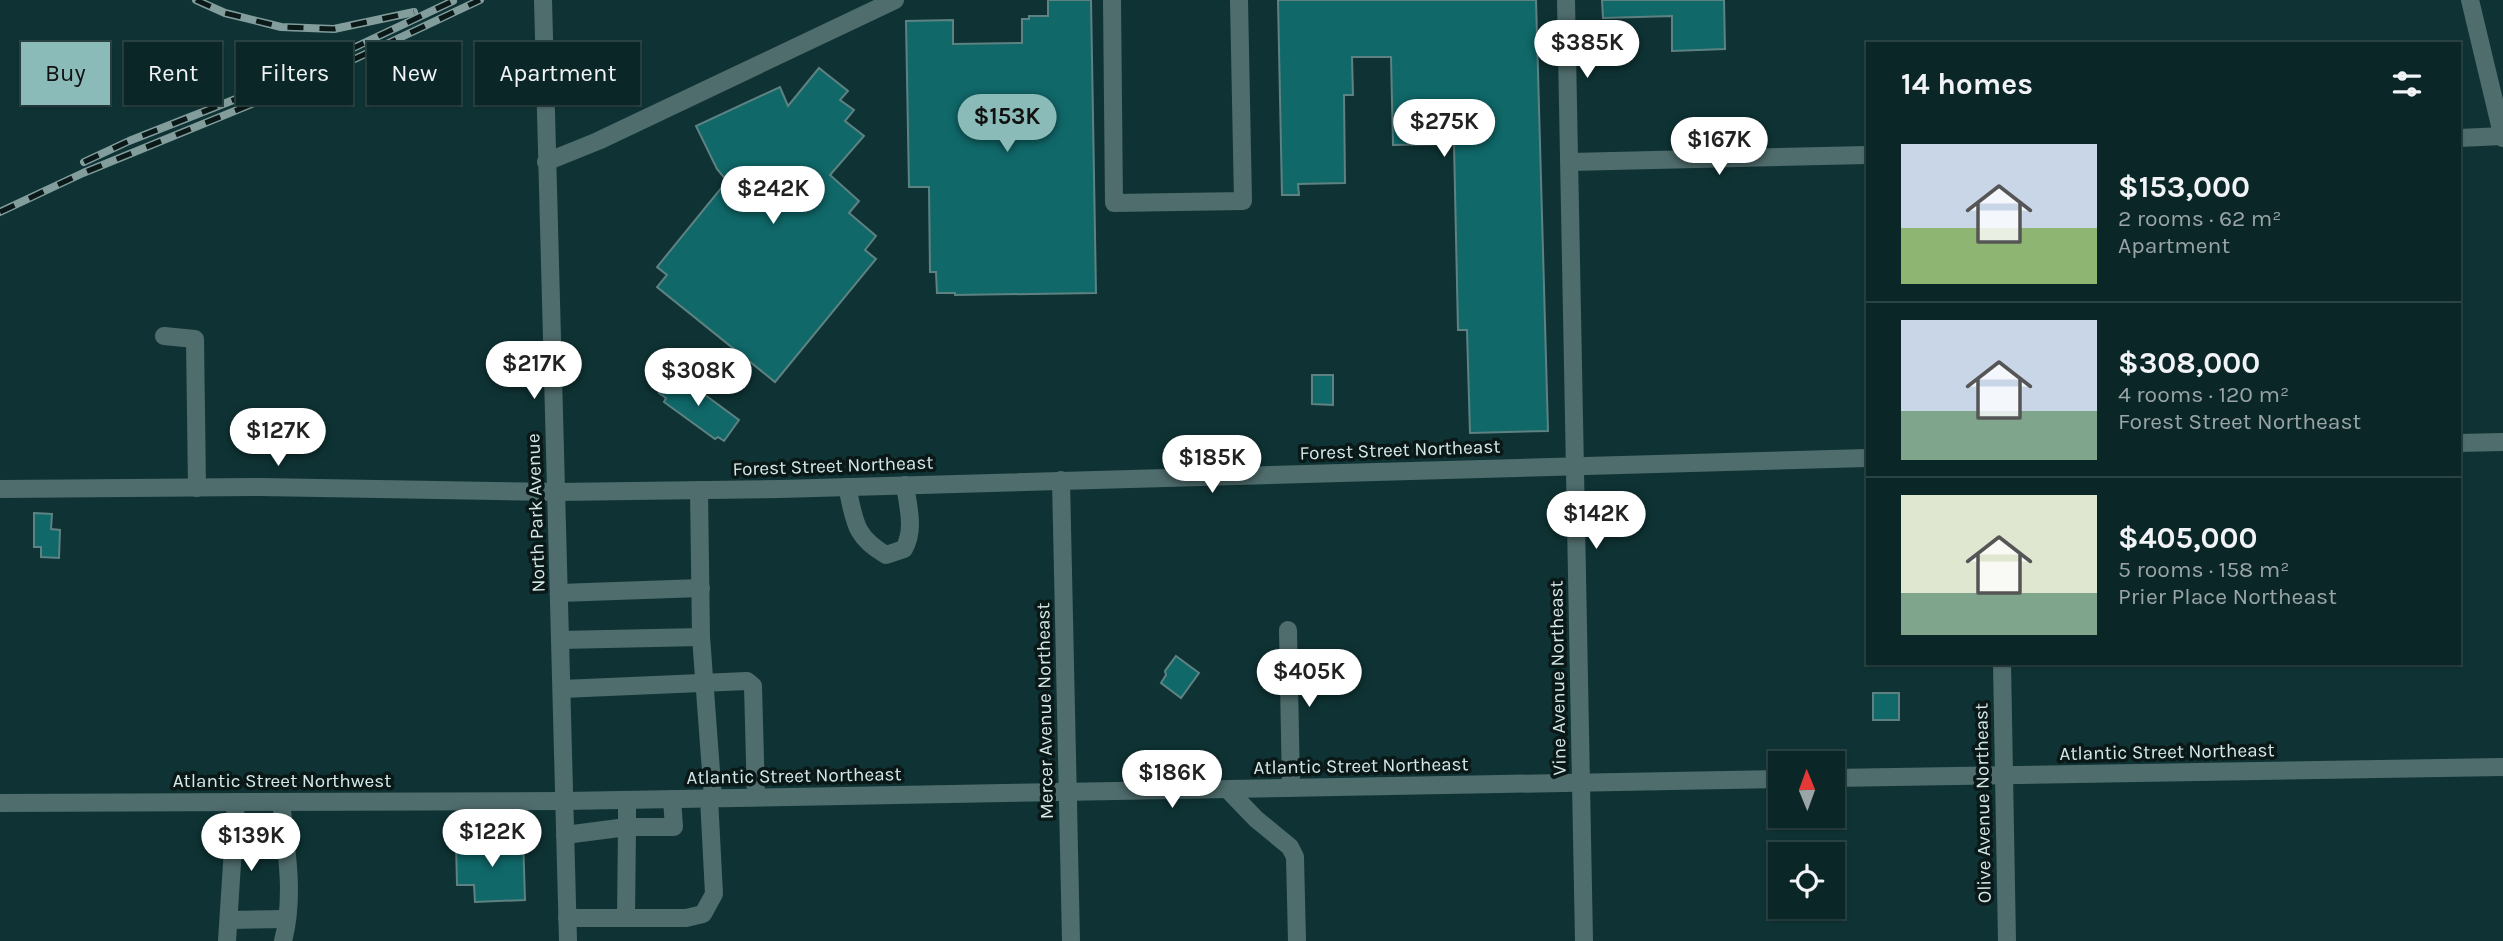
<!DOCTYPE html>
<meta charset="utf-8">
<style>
body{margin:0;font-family:Karla,sans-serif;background:#142e2f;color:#f1f3f6;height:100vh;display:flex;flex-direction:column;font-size:26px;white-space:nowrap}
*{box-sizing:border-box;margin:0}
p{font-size:23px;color:#9aa5a7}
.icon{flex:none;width:38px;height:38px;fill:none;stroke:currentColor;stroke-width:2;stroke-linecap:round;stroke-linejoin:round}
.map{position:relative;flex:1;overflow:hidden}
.sheet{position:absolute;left:1866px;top:42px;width:595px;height:623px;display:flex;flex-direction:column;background:#0b2627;border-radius:0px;box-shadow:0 2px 5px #0004,0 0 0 2px #2b4344}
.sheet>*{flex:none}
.hud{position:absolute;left:21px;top:42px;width:665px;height:63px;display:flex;gap:14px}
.needle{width:46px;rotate:359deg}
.fabs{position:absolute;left:1768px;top:751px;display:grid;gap:14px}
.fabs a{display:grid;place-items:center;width:77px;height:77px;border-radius:0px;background:#0b2627;box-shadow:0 2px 5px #0004,0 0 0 2px #2b4344;font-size:35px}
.price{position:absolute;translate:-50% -60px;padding:0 16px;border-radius:24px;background:#fff;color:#222;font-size:23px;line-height:46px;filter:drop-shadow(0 2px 4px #0008)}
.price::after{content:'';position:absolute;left:50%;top:42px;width:21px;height:16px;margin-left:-10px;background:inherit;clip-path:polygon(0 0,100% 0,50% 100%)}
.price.active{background:#8bbbb9;color:#111}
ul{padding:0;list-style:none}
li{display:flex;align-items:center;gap:21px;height:175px;padding:0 35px}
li+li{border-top:2px solid #2b4344}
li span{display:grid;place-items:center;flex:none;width:196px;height:140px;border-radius:0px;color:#555}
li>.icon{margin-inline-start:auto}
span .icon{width:84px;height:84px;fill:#fffc;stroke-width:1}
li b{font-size:30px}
h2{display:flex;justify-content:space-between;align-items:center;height:84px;padding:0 35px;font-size:30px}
.pill{padding:0 24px;border-radius:0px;background:#0b2627;box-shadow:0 2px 5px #0004,0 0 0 2px #2b4344;font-size:24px;line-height:63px}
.pill.active{background:#8bbbb9;color:#111}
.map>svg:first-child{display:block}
.building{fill:#106869;stroke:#5e8282;stroke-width:2}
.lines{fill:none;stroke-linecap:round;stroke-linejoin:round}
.minor{stroke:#506d6d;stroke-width:18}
.rail-casing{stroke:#839d9d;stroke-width:8}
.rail{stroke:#0a1818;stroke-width:5;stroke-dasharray:16;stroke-linecap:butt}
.labels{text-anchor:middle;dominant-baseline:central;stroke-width:7;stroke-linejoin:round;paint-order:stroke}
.street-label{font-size:19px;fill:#d6e9e9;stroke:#0a1818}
</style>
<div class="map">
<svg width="2503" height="941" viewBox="0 0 2503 941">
<rect width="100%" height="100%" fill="#0f3334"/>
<g class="building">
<path d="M 1048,0 L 1091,0 L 1096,293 L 955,295 L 955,293 L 937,293 L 936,272 L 930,272 L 929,187 L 909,187 L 906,21 L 953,20 L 953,44 L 1022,43 L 1022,19 L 1029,19 L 1029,16 L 1048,16 Z"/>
<path d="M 1278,0 L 1536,0 L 1548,431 L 1470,433 L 1467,330 L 1458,330 L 1454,144 L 1393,145 L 1391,57 L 1352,57 L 1353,95 L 1344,95 L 1345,183 L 1298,184 L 1299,195 L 1282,195 Z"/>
<path d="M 1602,0 L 1724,0 L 1725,49 L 1672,51 L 1672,16 L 1603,18 Z"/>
<path d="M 819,68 L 848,91 L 840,100 L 854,110 L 845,121 L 864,136 L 830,175 L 859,201 L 849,213 L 876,236 L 865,250 L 876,259 L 775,382 L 657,287 L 667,275 L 657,267 L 727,181 L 717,169 L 696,126 L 780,87 L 788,106 Z"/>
<path d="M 674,372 L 739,420 L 724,441 L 718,437 L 715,439 L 664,402 L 666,398 L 659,393 Z"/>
<path d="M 1312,375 L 1333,375 L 1333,405 L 1312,404 Z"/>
<path d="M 34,513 L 52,514 L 51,529 L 60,530 L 59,558 L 41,557 L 41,547 L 34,547 Z"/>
<path d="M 1176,656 L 1199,673 L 1181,698 L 1161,683 L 1166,675 L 1165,671 Z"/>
<rect x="1873" y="693" width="26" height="27"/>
<path d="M 468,837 L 508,849 L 507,837 L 523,837 L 525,900 L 475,902 L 474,885 L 457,885 L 456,842 Z"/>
</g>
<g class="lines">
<g class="minor">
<path d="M 543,0 L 568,941"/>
<path d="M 1112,0 L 1114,203 L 1243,201 L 1239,0"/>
<path d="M 1566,0 L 1584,941"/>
<path d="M 2470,0 L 2503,138"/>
<path d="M 2459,138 L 2503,136"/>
<path d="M 546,162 L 598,141 L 895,0"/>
<path d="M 1570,162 L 1867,155"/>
<path d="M 164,336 L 195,339 L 197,488"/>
<path d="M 2459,443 L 2503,442"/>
<path d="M 1061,480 L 1071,941"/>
<path d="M 847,487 C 855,520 853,536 886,555 L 904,549 C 915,530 908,506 905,485"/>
<path d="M 0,489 L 260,487 L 556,492 L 780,489 L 1867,458"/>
<path d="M 699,490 L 701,637 L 713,798"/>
<path d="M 559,593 L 701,588"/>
<path d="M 1288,630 L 1291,788"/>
<path d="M 560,640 L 701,637"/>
<path d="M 2002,663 L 2007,941"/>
<path d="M 562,689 L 747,681 L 753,686 L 756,797"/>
<path d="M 1832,778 L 2503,767"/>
<path d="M 1228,790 L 1256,819 L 1290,847 L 1295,857 L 1297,941"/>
<path d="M 627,800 L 627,827 L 674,827 L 672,799"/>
<path d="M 281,802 C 286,847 295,897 283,941"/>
<path d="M 0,803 L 564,801 L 1780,779"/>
<path d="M 565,835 L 627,827 L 626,918"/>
<path d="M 567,918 L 686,918 L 703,914 L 714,894 L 709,798"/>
<path d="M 229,920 L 286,919"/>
<path d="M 227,941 L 236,802"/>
</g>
<g class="rail-casing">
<g id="rail">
<path d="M 196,0 L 225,13 L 281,27 L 334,29 L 414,12"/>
<path d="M 84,162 L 129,141 L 292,77 L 453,1"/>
<path d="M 0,212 L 83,173 L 308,81 L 480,0"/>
</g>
</g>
<use href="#rail" class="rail"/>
</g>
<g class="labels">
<g class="street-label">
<text transform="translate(1400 450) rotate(-2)">Forest Street Northeast</text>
<text transform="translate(833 466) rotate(-2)">Forest Street Northeast</text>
<text transform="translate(536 513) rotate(-92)">North Park Avenue</text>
<text transform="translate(1558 678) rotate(-91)">Vine Avenue Northeast</text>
<text transform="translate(1045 711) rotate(-91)">Mercer Avenue Northeast</text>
<text transform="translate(2167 752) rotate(-1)">Atlantic Street Northeast</text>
<text transform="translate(1361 766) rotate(-1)">Atlantic Street Northeast</text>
<text transform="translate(794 776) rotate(-1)">Atlantic Street Northeast</text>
<text x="282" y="781">Atlantic Street Northwest</text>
<text transform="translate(1983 803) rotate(-91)">Olive Avenue Northeast</text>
</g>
</g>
</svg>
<div class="fabs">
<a><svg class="needle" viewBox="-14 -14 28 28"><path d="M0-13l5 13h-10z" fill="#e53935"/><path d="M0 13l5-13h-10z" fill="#9aa5a7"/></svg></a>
<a><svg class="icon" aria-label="locate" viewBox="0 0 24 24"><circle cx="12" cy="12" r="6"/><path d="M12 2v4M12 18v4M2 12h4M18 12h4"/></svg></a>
</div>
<b class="price" style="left:1587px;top:80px">$385K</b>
<b class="price active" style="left:1007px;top:154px">$153K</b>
<b class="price" style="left:1444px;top:159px">$275K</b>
<b class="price" style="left:1719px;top:177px">$167K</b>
<b class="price" style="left:773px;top:226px">$242K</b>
<b class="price" style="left:534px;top:401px">$217K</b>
<b class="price" style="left:698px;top:408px">$308K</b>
<b class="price" style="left:278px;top:468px">$127K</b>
<b class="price" style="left:1212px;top:495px">$185K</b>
<b class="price" style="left:1596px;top:551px">$142K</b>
<b class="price" style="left:1309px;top:709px">$405K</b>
<b class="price" style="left:1172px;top:810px">$186K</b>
<b class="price" style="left:492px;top:869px">$122K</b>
<b class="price" style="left:251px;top:873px">$139K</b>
<div class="hud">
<a class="pill active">Buy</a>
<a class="pill">Rent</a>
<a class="pill">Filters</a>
<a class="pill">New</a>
<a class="pill">Apartment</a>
</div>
<section class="sheet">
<h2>14 homes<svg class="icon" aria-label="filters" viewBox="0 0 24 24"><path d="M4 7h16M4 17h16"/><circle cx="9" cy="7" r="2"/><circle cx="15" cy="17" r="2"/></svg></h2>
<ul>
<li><span style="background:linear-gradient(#c9d6e8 60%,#8fb573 0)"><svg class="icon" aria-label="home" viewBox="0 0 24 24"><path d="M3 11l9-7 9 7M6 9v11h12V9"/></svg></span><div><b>$153,000</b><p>2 rooms · 62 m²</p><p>Apartment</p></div></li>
<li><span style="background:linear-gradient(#c9d6e8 65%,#7fa58c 0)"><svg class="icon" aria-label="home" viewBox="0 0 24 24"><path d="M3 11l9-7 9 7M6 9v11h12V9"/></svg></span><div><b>$308,000</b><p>4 rooms · 120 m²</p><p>Forest Street Northeast</p></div></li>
<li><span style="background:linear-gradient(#dfe7d0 70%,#7fa58c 0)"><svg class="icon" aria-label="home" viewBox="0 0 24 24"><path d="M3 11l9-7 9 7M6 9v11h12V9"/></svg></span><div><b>$405,000</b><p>5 rooms · 158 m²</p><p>Prier Place Northeast</p></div></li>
</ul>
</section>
</div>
